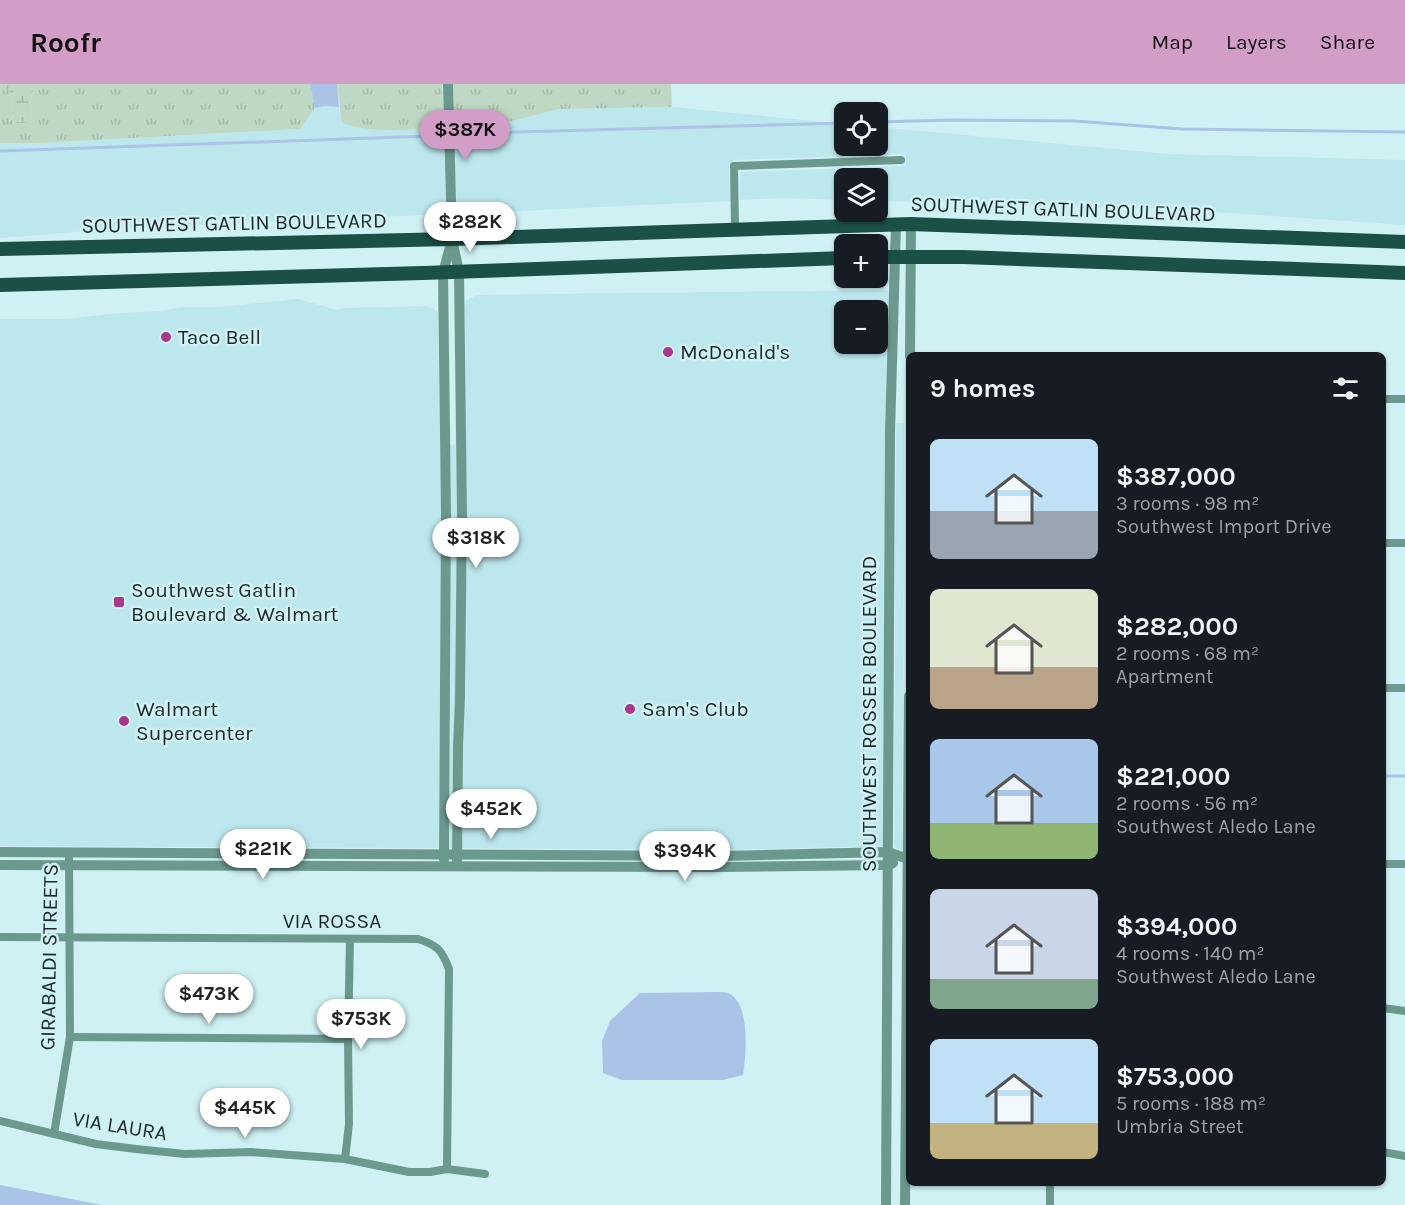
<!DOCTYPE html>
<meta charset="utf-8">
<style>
body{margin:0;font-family:Karla,sans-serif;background:#242831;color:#f1f3f6;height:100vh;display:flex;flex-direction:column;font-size:22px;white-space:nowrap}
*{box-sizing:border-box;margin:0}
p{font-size:20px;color:#9ea1a6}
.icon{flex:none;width:33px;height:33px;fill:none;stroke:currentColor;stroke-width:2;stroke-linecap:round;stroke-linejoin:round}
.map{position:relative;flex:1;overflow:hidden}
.drawer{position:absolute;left:906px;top:268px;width:480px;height:834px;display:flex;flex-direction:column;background:#171b24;border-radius:9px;box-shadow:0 2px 4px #0004}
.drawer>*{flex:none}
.buttons{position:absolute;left:834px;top:18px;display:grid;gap:12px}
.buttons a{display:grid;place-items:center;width:54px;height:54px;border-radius:9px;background:#171b24;box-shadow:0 2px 4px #0004;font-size:30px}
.price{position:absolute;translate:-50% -51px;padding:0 14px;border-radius:21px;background:#fff;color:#222;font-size:20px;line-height:39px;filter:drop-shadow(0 2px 3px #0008)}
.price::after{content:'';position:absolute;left:50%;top:36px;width:18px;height:14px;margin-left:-9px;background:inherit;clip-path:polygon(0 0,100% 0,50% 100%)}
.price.on{background:#d29ec7;color:#111}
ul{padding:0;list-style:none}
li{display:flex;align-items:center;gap:18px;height:150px;padding:0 24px}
li span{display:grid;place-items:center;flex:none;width:168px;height:120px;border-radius:9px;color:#555}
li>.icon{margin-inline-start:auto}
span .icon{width:72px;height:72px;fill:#fffc;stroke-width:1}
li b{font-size:26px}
h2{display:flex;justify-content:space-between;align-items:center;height:72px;padding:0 24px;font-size:26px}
header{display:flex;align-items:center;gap:36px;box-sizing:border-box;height:84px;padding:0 30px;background:#d29ec7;color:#111}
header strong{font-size:28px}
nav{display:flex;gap:33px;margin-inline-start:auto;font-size:21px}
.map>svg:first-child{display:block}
.built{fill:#bce7ec;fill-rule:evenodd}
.grass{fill:url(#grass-tufts)}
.wetland{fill:url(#wetland-marsh)}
.water{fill:#abc3e7}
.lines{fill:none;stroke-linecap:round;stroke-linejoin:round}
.stream{stroke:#abc3e7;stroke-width:3}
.minor{stroke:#6c998e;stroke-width:8}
.tertiary{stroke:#6c998e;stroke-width:10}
.primary{stroke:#1a5046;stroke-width:14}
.poi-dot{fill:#ab368e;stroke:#cff1f4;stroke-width:2}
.labels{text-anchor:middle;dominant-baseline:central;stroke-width:5;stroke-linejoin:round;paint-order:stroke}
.street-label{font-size:21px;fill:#1c282a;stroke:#cff1f4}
.poi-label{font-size:21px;fill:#1c282a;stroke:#cff1f4;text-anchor:start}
</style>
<header>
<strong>Roofr</strong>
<nav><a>Map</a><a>Layers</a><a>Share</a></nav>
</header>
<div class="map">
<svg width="1405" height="1121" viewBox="0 0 1405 1121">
<defs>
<pattern id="grass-tufts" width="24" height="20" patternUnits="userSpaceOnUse" patternTransform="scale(1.5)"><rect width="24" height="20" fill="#bfd8c3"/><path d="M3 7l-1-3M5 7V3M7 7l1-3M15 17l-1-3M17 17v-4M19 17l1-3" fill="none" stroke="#a4b9a8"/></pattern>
<pattern id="wetland-marsh" width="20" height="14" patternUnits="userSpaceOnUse" patternTransform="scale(1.5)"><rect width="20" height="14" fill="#bfd8c3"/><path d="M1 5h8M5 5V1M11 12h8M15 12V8" fill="none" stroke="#a4b9a8"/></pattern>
</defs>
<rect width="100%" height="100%" fill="#cff1f4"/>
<g class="built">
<path d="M 324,20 L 325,22 L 339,23 L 342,39 L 355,43 L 401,46 L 444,44 L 446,130 L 171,142 L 98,146 L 0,154 L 0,59 L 40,59 L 300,45 L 315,24 L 324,22 Z"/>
<path d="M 672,23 L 844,40 L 844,62 L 878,62 L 878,43 L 1168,70 L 1405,76 L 1405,141 L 1171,125 L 878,117 L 878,94 L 844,94 L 844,116 L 781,114 L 740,116 L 740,88 L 906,82 L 906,70 L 734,76 L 729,83 L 730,117 L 457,130 L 454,43 L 504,39 L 559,25 Z"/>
<path d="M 889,206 L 885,338 L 883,762 L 721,766 L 462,764 L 463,663 L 466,616 L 467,430 L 465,217 L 477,211 ZM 844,226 L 878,226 L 878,260 L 844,260 Z"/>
<path d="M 298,215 L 337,226 L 346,224 L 427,222 L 433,224 L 438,229 L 441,430 L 439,764 L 0,762 L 0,235 L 66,235 L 120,229 L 160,227 L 184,223 L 219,223 Z"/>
<path d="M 455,323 L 457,429 L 455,615 L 453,663 L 452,764 L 450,764 L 451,430 L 450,361 L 455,360 Z"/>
<path d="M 896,339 L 904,339 L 902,766 L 894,763 Z"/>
</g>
<g class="grass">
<path d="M 40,0 L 310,0 L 315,24 L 300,45 L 40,59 L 0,59 L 0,2 L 9,7 L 12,16 L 13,40 L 32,38 C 31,24 27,8 40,0 Z"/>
<path d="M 337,0 L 442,0 L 444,44 C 411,45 373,50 342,39 Z"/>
<path d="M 453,0 L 671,0 L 672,23 L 559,25 L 504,39 L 454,43 Z"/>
</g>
<path class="wetland" d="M 0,0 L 40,0 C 27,8 31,24 32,38 L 13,40 L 12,16 L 9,7 L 0,2 Z"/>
<g class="water">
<path d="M 310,0 L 337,0 L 339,23 L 324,22 L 315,24 Z"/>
<path d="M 714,908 C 718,908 725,908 728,909 C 751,919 746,971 743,991 L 723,996 L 622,996 L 603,989 L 602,957 L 610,937 L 640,909 Z"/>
<path d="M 0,1101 L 102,1121 L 0,1121 Z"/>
</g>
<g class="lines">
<g class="stream">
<path d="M 878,38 L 952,36 L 1075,37 L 1182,45 L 1405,48"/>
<path d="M 477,49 L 844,39"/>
<path d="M 0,67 L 430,52"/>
<path d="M 1383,692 L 1405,692"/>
</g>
<g class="minor">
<path d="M 735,145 L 734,82 L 901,76"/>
<path d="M 1383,315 L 1405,315"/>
<path d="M 1383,459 L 1405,459"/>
<path d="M 1383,604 L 1405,604"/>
<path d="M 1383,780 L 1405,780"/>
<path d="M 0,853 L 418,855 C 437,861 442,866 449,885 L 447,1085"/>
<path d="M 1383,924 L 1405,927"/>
<path d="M 70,953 L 348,955"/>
<path d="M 0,1037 L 96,1060 L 136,1065 L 185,1070 L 251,1068 L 345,1075 L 409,1088 L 430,1088 L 447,1085 L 485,1090"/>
<path d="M 54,1050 L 70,953 L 69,768"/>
<path d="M 1383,1068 L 1405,1072"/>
<path d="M 345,1075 L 349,1040 L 348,955 L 350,855"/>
<path d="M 1050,1121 L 1050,1100"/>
</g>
<g class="tertiary">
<path d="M 448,0 L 452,155 L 459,188 L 462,429 L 460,615 L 458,663 L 457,776"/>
<path d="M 910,272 L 911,140"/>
<path d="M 0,768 L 722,772 L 888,768 L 908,775"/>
<path d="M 444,775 L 446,430 L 443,189 L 451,159"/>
<path d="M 0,781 L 721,783 L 888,781 L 893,779"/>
<path d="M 886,1121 L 890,348 L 896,140"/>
<path d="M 905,1121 L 909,612"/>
</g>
<g class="primary">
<path d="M 0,165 L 452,155 L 911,140 L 1405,158"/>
<path d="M 878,173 L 963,173 L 1405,189"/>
<path d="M 0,201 L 423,189 L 844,174"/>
</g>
</g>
<g class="poi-dot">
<circle cx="166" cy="253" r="6"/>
<circle cx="668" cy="268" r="6"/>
<rect x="113" y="512" width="12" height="12" rx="3"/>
<circle cx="630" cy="625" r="6"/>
<circle cx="124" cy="637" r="6"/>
</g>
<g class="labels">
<g class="street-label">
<text transform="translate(1063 125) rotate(2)">SOUTHWEST GATLIN BOULEVARD</text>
<text transform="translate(234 139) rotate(-1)">SOUTHWEST GATLIN BOULEVARD</text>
<text transform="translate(869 630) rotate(-90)">SOUTHWEST ROSSER BOULEVARD</text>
<text x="332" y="837">VIA ROSSA</text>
<text transform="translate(49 873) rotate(-89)">GIRABALDI STREETS</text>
<text transform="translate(120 1042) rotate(9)">VIA LAURA</text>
</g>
<g class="poi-label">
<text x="178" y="253">Taco Bell</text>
<text x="680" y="268">McDonald's</text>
<text x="131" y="506">Southwest Gatlin<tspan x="131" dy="24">Boulevard &amp; Walmart</tspan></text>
<text x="136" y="625">Walmart<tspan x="136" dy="24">Supercenter</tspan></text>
<text x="642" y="625">Sam's Club</text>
</g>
</g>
</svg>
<div class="buttons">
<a><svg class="icon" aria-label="locate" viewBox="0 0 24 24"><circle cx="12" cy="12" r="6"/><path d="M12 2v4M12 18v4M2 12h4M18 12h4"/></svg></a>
<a><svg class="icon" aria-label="layers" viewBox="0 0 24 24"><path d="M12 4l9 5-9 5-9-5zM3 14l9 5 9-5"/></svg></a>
<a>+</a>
<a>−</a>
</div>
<b class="price on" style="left:465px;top:77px">$387K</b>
<b class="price" style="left:470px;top:169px">$282K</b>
<b class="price" style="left:476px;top:485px">$318K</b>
<b class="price" style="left:491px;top:756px">$452K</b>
<b class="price" style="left:263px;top:796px">$221K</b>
<b class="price" style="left:685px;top:798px">$394K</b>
<b class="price" style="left:209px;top:941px">$473K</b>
<b class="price" style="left:361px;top:966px">$753K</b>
<b class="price" style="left:245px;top:1055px">$445K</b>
<section class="drawer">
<h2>9 homes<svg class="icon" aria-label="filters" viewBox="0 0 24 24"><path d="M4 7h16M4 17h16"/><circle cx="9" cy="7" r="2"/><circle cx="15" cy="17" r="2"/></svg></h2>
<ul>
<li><span style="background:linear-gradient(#bfe0f5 60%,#9aa5b1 0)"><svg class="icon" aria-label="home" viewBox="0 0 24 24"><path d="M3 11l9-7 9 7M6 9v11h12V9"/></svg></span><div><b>$387,000</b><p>3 rooms · 98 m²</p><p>Southwest Import Drive</p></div></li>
<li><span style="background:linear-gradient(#dfe7d0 65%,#b9a48a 0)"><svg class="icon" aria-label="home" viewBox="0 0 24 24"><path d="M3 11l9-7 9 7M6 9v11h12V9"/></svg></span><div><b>$282,000</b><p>2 rooms · 68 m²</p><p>Apartment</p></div></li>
<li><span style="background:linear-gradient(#a9c7e8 70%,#8fb573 0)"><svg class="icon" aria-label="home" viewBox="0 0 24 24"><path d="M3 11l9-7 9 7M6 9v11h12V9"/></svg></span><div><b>$221,000</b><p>2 rooms · 56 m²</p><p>Southwest Aledo Lane</p></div></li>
<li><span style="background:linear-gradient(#c9d6e8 75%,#7fa58c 0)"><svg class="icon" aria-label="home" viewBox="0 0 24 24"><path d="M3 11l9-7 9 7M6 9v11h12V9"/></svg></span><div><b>$394,000</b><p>4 rooms · 140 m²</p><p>Southwest Aledo Lane</p></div></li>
<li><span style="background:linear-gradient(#bfe0f5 70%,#c2b280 0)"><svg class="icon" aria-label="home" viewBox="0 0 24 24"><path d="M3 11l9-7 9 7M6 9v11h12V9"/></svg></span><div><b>$753,000</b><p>5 rooms · 188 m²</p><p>Umbria Street</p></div></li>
</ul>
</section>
</div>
